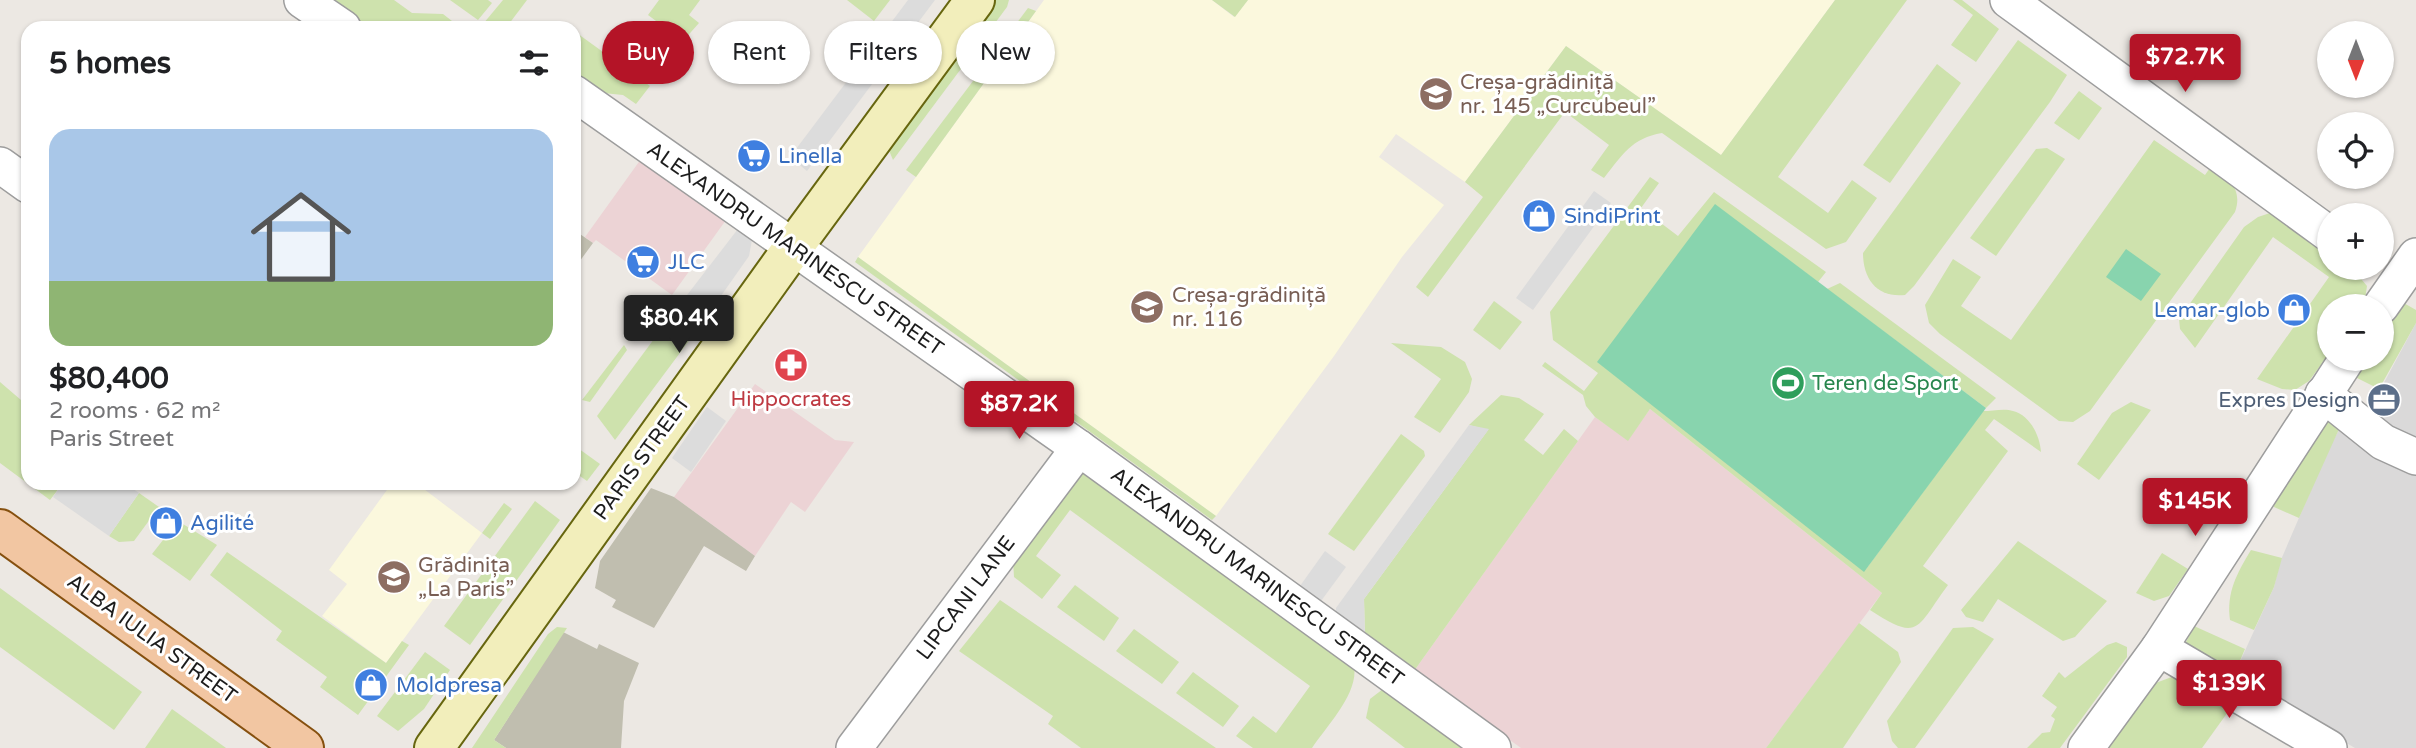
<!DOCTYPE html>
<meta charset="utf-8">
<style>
body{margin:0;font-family:"Varela Round",sans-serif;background:#f2f2f2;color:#202124;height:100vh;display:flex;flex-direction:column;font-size:26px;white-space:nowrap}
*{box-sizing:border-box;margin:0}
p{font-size:23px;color:#757577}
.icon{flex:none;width:38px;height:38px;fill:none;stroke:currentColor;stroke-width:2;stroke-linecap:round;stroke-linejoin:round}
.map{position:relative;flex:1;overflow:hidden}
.drawer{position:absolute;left:21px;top:21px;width:560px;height:469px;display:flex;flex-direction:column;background:#fff;border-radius:21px;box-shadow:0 2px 5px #0004}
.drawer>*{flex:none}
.hud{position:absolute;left:602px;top:21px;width:665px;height:63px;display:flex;gap:14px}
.needle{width:46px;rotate:180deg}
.buttons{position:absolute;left:2317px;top:21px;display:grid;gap:14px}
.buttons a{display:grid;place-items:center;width:77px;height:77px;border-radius:50%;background:#fff;box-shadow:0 2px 5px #0004;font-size:35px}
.price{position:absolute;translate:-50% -60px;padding:0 16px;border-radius:7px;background:#b41427;color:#fff;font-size:23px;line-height:46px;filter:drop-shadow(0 2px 4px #0008)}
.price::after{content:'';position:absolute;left:50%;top:42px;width:21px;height:16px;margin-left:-10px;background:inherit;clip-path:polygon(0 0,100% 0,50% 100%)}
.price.on{background:#222;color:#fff}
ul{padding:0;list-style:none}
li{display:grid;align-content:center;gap:14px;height:371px;padding:0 28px}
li+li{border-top:2px solid #e0e0e0}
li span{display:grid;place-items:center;height:217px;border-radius:21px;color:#555}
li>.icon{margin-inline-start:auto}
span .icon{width:126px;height:126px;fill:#fffc;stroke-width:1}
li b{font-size:30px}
h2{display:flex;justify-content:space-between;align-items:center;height:84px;padding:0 28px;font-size:30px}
.chip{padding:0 24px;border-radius:32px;background:#fff;box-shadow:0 2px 5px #0004;font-size:24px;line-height:63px}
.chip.on{background:#b41427;color:#fff}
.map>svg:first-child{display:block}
.residential{fill:#dad9d9}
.commercial{fill:#ecd3d5}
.education{fill:#fbf8dd}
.construction{fill:#c0beaf}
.grass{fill:#cee2ad}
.pitch{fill:#88d4ae}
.parking{fill:#dcdcdc}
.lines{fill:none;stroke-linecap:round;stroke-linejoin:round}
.street-casing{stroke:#9d9d9d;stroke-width:38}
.secondary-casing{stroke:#67660f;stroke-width:42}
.primary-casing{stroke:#86500f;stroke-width:42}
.street{stroke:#fff;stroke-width:35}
.secondary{stroke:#f2eebb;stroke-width:38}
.primary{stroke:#f2c6a2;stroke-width:38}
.labels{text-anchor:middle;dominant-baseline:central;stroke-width:6;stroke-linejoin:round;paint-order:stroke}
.education-label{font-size:21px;fill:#785e54;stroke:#fff;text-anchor:start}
.shop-label{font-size:21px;fill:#366cbe;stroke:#fff;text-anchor:start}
.street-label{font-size:21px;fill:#1c1c1c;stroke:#fff}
.leisure-label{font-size:21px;fill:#27864d;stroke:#fff;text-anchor:start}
.health-label{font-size:21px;fill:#be3a42;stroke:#fff}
.service-label{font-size:21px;fill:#4e5e75;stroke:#fff;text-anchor:end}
</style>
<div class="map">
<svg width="2416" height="748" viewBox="0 0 2416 748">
<rect width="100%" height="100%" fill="#ece8e3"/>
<path class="residential" d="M 2416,323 L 2416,748 L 2355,748 L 2233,677 L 2274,587 L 2280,562 L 2329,448 L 2356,399 L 2371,407 Z"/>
<g class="commercial">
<path d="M 641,159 L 726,220 L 672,295 L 596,240 L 593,243 L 585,237 Z"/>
<path d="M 755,384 L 835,440 L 854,442 L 805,512 L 791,502 L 755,556 L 674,497 Z"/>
<path d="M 1650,409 L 1882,593 L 1766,748 L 1521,748 L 1414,671 L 1595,417 L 1628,440 Z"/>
</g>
<g class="education">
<path d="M 1044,0 L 1212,0 L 1234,17 L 1248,0 L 1835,0 L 1721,155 L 1566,46 L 1465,182 L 1396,134 L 1379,157 L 1444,205 L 1402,257 L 1334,356 L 1216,516 L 858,257 Z"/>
<path d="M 392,483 L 416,483 L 482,533 L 386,663 L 322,616 L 347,584 L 329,570 Z"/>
</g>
<g class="construction">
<path d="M 574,230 L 593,243 L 574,269 Z"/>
<path d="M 651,488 L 674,497 L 755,556 L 746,571 L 704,546 L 654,628 L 612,607 L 616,600 L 595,588 L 600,561 Z"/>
<path d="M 563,632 L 597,649 L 599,644 L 639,663 L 624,701 L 621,748 L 506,748 L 494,740 Z"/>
</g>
<g class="grass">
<path d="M 331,0 L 394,0 L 412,13 L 443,14 L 461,28 L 370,28 Z"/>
<path d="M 450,0 L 488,0 L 492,3 L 478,20 Z"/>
<path d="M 503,0 L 527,0 L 506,28 L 488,28 L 483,24 Z"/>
<path d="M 659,0 L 700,0 L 689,15 L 699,23 L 683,41 L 648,15 Z"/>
<path d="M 847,0 L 890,0 L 874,21 Z"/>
<path d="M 996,0 L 1009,0 L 1007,7 L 893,160 L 888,148 L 892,138 Z"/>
<path d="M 1212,0 L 1248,0 L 1235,17 Z"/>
<path d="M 1835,0 L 1907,0 L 1778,177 L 1828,213 L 1852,180 L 1877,198 L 1846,242 L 1826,249 L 1662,133 C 1632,138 1622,155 1604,178 L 1591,170 L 1609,145 L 1565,112 L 1428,297 L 1416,287 L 1483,197 L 1465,182 L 1566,46 L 1721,155 Z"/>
<path d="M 1953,0 L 1962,0 L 1999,29 L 1976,62 L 1951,45 L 1973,15 Z"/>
<path d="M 1028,8 L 1036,11 L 916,177 L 906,170 Z"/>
<path d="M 574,31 L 650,86 L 636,104 L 623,95 L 603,93 L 574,71 Z"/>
<path d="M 2018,40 L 2067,75 L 2050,102 L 1914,286 L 1905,295 C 1877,298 1863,279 1863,253 Z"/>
<path d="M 1937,64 L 1961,83 L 1890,183 L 1863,165 Z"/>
<path d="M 2079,91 L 2102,108 L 2079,140 L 2054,123 Z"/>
<path d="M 2154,140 L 2205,175 L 2212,165 C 2229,179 2243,189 2235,212 L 2090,411 L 2073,422 L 2059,421 L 1940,334 L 1929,323 L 1925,305 L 1953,259 L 1981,277 L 1961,306 L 2011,340 Z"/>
<path d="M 2047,148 L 2065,159 L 1996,256 L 1970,238 L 2036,149 Z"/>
<path d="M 1650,177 L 1659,183 L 1641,208 L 1678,236 L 1714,192 L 1826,272 L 1818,282 L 1715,205 L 1866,569 L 1983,411 C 1992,411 2005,408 2013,411 C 2030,415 2040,436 2041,452 L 1994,419 L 1985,430 L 2008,451 L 1923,566 L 1948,585 C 1916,628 1920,643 1870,610 L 1882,593 L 1650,409 L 1628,441 L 1595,417 L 1586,406 L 1583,395 L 1542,366 L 1545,362 L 1584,391 L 1598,373 L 1553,340 L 1550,312 Z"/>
<path d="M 2270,213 L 2279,214 L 2329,251 L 2329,268 L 2352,268 L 2367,286 L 2364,306 L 2329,306 L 2329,354 L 2309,381 L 2295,390 L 2282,389 L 2257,379 L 2329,277 L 2273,237 L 2195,348 L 2180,329 L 2179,319 L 2244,227 L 2258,217 Z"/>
<path d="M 858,257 L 1216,516 L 1212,520 L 855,262 Z"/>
<path d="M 1840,283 L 1996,398 L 1986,408 L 1827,289 Z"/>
<path d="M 1494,301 L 1522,322 L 1500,350 L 1473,330 Z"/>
<path d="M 2402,302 L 2416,310 L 2416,323 L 2379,389 L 2355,377 L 2366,359 L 2382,359 L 2382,334 Z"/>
<path d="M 674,312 L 697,330 L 615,440 L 597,416 Z"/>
<path d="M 1391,343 L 1441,347 L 1465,362 L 1472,379 L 1469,392 L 1440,433 L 1414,417 L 1441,379 Z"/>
<path d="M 624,345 L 627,350 L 590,402 L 582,400 Z"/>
<path d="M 0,382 L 28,406 L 28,483 L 63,483 L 50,500 L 0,463 Z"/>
<path d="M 1501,395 L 1519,398 L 1544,414 L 1524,440 L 1543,455 L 1564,429 L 1578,441 L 1414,671 L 1365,637 L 1364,599 L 1488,430 L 1469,425 Z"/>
<path d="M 2131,402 L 2151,410 L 2099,480 L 2077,464 L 2112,413 Z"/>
<path d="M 2327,421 L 2340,427 L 2299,518 L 2274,507 L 2272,499 Z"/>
<path d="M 1401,434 L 1424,451 L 1425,456 L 1354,551 L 1328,534 Z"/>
<path d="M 575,446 L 600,464 L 587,481 L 574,472 Z"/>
<path d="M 1085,469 L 1354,666 C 1359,693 1327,726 1312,748 L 1253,748 L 1236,736 L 1253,716 L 1276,733 L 1310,686 L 1070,510 L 1036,556 L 1061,575 L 1042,599 L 1014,577 L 1013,560 Z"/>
<path d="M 139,493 L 159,507 L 134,541 L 119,542 L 109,536 Z"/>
<path d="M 535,501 L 560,520 L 470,645 L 444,626 Z"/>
<path d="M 504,503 L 512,509 L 490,539 L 482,533 Z"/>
<path d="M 178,521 L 217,545 L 190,581 L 152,554 Z"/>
<path d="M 2018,541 L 2107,601 L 2075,637 L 2063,641 L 1998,599 L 1983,622 L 1966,617 L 1961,610 Z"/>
<path d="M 2251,550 L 2282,558 L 2274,587 L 2254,630 L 2230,620 C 2226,593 2237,573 2251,550 Z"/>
<path d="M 227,552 L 386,663 L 402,641 L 409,645 L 358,715 L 320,687 L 327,677 L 276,640 L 282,631 L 210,575 Z"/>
<path d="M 2162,553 L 2188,569 L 2169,596 L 2154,601 L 2136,593 Z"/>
<path d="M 1075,585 L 1119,618 L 1104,641 L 1057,607 Z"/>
<path d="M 0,588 L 142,692 L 114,730 L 0,647 Z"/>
<path d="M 1000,600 L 1216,748 L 1081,748 L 1048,724 L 1053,716 L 959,651 Z"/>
<path d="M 1859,623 L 1898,652 L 1901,662 L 1843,748 L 1766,748 Z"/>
<path d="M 2194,626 L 2245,649 L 2233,677 L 2185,644 Z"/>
<path d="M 557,627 L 567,628 L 494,740 L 506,748 L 472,748 L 548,634 Z"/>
<path d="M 1973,627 L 1994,639 L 1915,748 L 1898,748 L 1892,741 L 1887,721 L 1953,628 Z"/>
<path d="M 1134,629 L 1179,662 L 1162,684 L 1116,651 Z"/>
<path d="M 2116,642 L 2127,647 L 2127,657 L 2060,748 L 2027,748 L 2042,733 L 2050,732 L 2055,719 L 2051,716 L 2057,707 L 2042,696 L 2059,672 L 2065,678 L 2107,645 Z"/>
<path d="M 425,652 L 450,670 L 424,709 L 398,731 L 377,716 Z"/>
<path d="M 1193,672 L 1239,706 L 1223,727 L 1176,693 Z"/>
<path d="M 2185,672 L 2238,698 L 2202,748 L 2106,748 L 2153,684 Z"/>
<path d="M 1383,689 L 1473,748 L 1405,748 L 1366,718 L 1370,699 Z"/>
<path d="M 172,709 L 226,748 L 145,748 Z"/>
</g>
<g class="pitch">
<path d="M 1715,204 L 1986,408 L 1864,572 L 1597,362 Z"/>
<path d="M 2126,249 L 2161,274 L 2141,301 L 2106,277 Z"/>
</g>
<g class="parking">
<path d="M 908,0 L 935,0 L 807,171 L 790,157 Z"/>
<path d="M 1594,191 L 1611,203 L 1533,310 L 1516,298 Z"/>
<path d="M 741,225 L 752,240 L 749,256 L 697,330 L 674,312 Z"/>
<path d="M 707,407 L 726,421 L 691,472 L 672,458 Z"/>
<path d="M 1469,425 L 1489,429 L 1364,599 L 1365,637 L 1336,615 L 1336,608 Z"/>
<path d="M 63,483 L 125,483 L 139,493 L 109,536 L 53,497 Z"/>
<path d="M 1325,551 L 1346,567 L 1321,601 L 1300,586 Z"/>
</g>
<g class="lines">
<g class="street-casing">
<g id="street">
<path d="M 302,0 L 343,28"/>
<path d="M 2008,0 L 2329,234"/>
<path d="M 574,93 L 1079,448 L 1493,748"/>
<path d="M 0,165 L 28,185"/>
<path d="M 2381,306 L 2416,256"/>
<path d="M 2323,394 L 2383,442 L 2416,457"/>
<path d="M 2159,648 L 2329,748"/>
<path d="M 854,748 L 1079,448"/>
<path d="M 2086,748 L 2159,648 L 2347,359"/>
</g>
</g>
<g class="secondary-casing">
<path id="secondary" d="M 434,748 L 792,249 L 975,0"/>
</g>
<g class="primary-casing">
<path id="primary" d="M 0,529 L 304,748"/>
</g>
<use href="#street" class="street"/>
<use href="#secondary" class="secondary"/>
<use href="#primary" class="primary"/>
</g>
<defs>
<g id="school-disc" transform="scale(1.75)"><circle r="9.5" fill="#8d6e63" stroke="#fff"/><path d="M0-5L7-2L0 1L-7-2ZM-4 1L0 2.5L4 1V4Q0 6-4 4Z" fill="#fff"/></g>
<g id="supermarket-disc" transform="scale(1.75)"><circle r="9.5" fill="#3f7fe0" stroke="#fff"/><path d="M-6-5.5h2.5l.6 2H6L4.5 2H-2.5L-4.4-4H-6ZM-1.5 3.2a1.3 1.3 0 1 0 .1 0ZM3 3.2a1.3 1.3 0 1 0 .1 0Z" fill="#fff"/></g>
<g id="shop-disc" transform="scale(1.75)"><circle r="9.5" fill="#3f7fe0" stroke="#fff"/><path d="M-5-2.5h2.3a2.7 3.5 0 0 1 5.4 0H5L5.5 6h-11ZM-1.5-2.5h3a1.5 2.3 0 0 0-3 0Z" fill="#fff"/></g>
<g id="pharmacy-disc" transform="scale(1.75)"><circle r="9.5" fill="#e0444e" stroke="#fff"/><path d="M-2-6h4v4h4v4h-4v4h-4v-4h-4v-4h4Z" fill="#fff"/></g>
<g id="stadium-disc" transform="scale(1.75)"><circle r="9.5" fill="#2e9e5b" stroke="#fff"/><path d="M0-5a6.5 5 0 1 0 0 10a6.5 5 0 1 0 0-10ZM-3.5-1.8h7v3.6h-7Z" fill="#fff"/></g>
<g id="office-disc" transform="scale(1.75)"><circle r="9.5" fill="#5c6f8a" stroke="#fff"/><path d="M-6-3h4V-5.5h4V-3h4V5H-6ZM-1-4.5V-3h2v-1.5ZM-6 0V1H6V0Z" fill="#fff"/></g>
</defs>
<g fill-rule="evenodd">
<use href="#school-disc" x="1436" y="94"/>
<use href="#supermarket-disc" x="754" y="156"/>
<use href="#shop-disc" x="1539" y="216"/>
<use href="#supermarket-disc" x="643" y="262"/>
<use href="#school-disc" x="1147" y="307"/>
<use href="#shop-disc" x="2294" y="310"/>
<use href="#pharmacy-disc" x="791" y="365"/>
<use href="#stadium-disc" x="1788" y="383"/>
<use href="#office-disc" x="2384" y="400"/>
<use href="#shop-disc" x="166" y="523"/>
<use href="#school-disc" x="394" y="577"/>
<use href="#shop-disc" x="371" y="685"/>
</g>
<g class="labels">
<g class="education-label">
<text x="1460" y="82">Creșa-grădiniță<tspan x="1460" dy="24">nr. 145 „Curcubeul”</tspan></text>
<text x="1172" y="295">Creșa-grădiniță<tspan x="1172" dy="24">nr. 116</tspan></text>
<text x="418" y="565">Grădinița<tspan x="418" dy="24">„La Paris”</tspan></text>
</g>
<g class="shop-label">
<text x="778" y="156">Linella</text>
<text x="1564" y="216">SindiPrint</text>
<text x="668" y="262">JLC</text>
<text x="2270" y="310" text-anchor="end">Lemar-glob</text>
<text x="190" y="523">Agilité</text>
<text x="396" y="685">Moldpresa</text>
</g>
<g class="street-label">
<text transform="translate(795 249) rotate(35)">ALEXANDRU MARINESCU STREET</text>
<text transform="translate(642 458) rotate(-54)">PARIS STREET</text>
<text transform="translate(1257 577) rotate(36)">ALEXANDRU MARINESCU STREET</text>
<text transform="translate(966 598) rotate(-53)">LIPCANI LANE</text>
<text transform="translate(152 639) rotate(36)">ALBA IULIA STREET</text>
</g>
<g class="leisure-label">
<text x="1812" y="383">Teren de Sport</text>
</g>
<g class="health-label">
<text x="791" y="399">Hippocrates</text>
</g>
<g class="service-label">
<text x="2360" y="400">Expres Design</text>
</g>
</g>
</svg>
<div class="buttons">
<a><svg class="needle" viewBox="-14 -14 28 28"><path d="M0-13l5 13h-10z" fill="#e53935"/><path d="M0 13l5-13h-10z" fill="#757577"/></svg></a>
<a><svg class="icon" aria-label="locate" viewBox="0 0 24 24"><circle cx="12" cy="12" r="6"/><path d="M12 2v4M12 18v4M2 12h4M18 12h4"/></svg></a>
<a>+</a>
<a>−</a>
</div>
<b class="price" style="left:2185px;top:94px">$72.7K</b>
<b class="price on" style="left:679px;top:355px">$80.4K</b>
<b class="price" style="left:1019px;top:441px">$87.2K</b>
<b class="price" style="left:2195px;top:538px">$145K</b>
<b class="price" style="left:2229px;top:720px">$139K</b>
<div class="hud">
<a class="chip on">Buy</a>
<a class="chip">Rent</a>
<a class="chip">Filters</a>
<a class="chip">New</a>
</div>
<section class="drawer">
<h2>5 homes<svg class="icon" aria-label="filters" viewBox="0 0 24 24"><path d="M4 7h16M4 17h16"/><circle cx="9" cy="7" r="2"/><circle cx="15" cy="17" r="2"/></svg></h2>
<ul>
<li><span style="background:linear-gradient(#a9c7e8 70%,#8fb573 0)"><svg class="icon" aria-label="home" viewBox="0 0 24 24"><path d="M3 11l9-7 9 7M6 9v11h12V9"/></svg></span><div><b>$80,400</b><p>2 rooms · 62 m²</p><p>Paris Street</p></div></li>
</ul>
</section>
</div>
